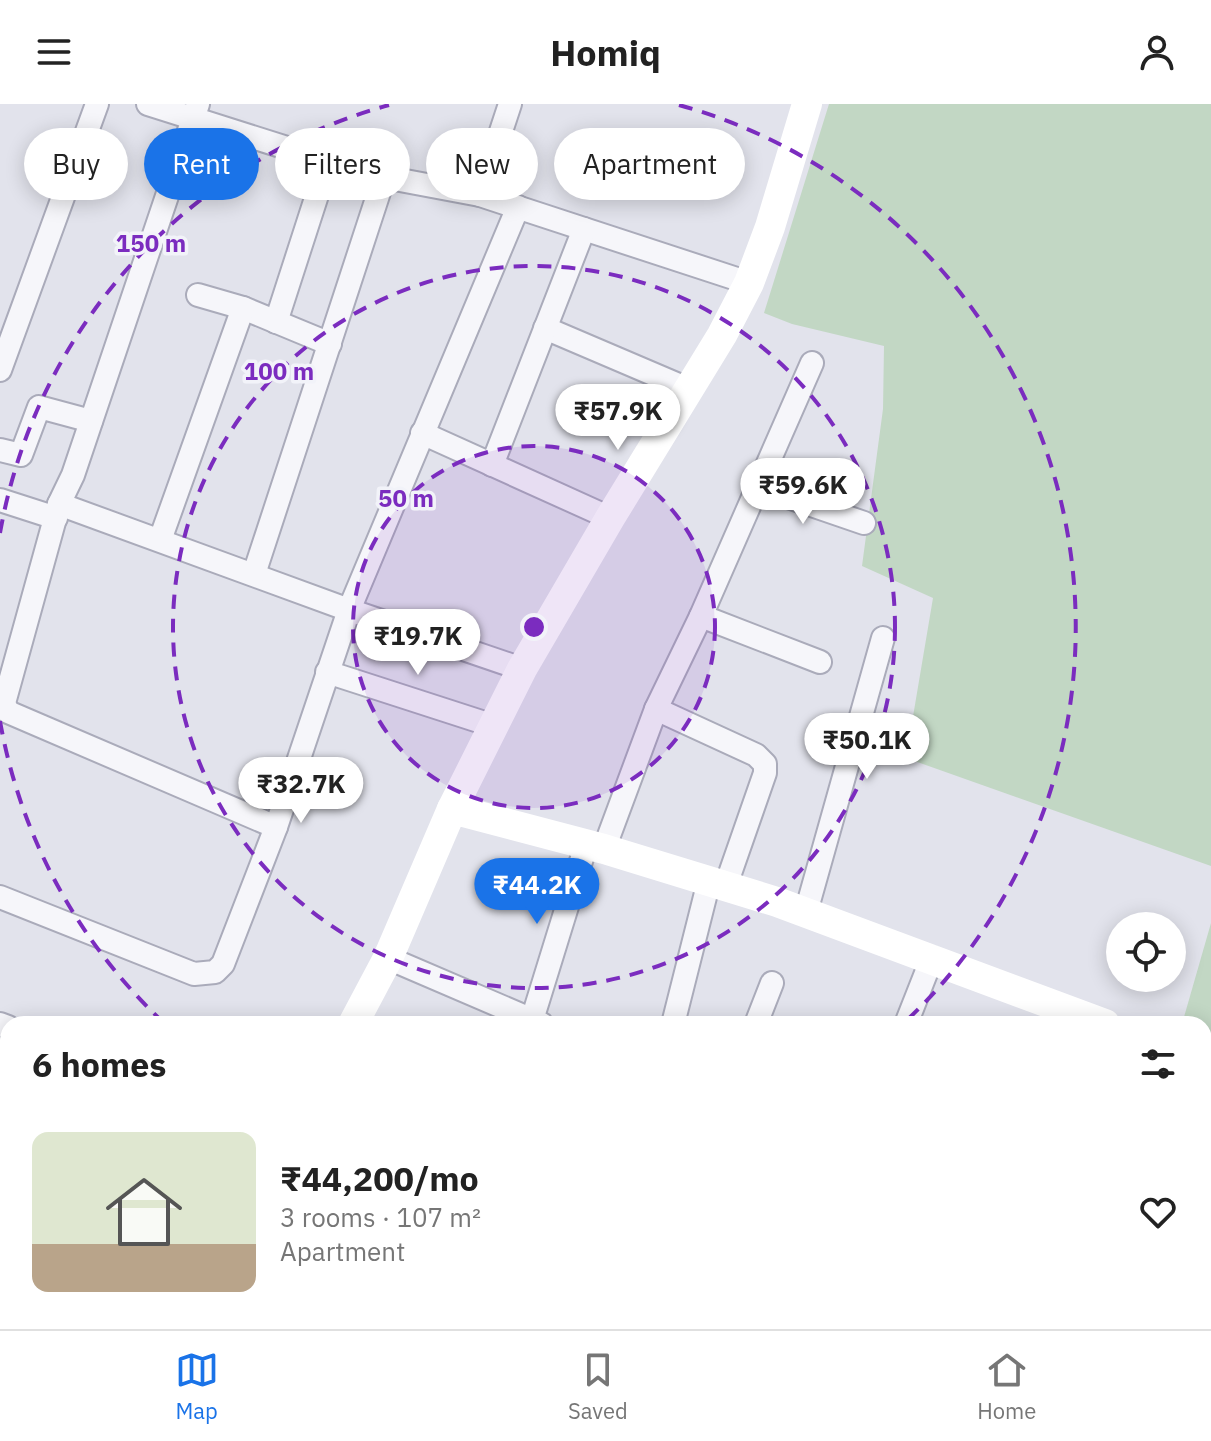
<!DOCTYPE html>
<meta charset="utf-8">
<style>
body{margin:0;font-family:"IBM Plex Sans",sans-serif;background:#f6f6f6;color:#222;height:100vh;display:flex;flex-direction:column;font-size:30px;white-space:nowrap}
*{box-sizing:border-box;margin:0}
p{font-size:26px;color:#767676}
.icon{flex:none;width:44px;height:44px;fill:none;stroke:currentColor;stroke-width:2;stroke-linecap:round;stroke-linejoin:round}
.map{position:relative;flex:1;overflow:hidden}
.drawer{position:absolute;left:0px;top:912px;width:1212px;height:314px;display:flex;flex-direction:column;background:#fff;border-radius:24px 24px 0 0;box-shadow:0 4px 20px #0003}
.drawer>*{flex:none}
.guide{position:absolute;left:24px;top:24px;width:800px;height:72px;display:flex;gap:16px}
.buttons{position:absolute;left:1106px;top:808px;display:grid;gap:16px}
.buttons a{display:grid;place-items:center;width:80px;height:80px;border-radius:50%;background:#fff;box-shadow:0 4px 20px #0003;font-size:40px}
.price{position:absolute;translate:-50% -68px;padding:0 18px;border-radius:28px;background:#fff;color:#222;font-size:26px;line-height:52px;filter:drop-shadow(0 2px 4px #0008)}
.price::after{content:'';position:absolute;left:50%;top:48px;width:24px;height:18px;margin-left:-12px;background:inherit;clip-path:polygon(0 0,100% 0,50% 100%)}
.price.active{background:#1a73e8;color:#fff}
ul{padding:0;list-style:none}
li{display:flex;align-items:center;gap:24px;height:200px;padding:0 32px}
li span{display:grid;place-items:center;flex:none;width:224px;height:160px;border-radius:16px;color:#555}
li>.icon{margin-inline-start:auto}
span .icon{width:96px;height:96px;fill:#fffc;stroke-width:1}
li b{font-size:34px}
h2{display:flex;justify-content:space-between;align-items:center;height:96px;padding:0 32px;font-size:34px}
.tag{padding:0 28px;border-radius:36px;background:#fff;box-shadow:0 4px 20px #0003;font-size:28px;line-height:72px}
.tag.active{background:#1a73e8;color:#fff}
header{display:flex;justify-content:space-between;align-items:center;height:104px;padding:0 32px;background:#fff;font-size:36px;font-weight:700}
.dock{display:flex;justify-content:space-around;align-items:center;height:112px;border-top:2px solid #e0e0e0;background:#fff;font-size:22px;color:#767676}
.dock a{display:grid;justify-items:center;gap:4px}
.dock .active{color:#1a73e8}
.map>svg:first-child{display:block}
.green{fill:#c2d7c4}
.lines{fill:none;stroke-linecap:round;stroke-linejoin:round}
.street-casing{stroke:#aaabba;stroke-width:26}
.street{stroke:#f6f6fa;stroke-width:22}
.secondary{stroke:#fff;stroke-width:30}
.ring{fill:none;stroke:#7b2cbf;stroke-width:4;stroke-dasharray:14 10}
.centre{fill:#7b2cbf;stroke:#f2f3f9;stroke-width:4}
.ring-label{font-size:24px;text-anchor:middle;font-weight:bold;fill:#7b2cbf;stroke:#f2f3f9;stroke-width:7;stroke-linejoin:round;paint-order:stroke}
</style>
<header><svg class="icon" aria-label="menu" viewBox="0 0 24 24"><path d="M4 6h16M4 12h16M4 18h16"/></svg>Homiq<svg class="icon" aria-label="person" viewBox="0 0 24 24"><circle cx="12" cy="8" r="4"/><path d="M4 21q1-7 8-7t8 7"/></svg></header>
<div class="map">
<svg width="1211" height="1225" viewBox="0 0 1211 1225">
<rect width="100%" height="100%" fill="#e2e3ec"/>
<g class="green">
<path d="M 829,0 L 1211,0 L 1211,762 L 906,654 L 933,494 L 862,462 L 883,305 L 884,242 L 792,220 L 764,209 Z"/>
<path d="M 1211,819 L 1211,944 L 1204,940 L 1204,920 L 1182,920 Z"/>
</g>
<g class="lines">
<g class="street-casing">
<g id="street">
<path d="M 148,0 L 328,57 L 384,73 L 480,91 L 749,179"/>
<path d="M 198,0 L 73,371 L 59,400 L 4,599 L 8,608 L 276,723"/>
<path d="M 480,91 L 510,0"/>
<path d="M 198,191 L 243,204 L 330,240"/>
<path d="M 276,218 L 328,57"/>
<path d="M 545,224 L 688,285"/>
<path d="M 0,266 L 97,0"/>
<path d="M 422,329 L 610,414"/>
<path d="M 0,346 L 21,351 L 39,303 L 91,317"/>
<path d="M 492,361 L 584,125"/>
<path d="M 756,382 L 864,419"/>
<path d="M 0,396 L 56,414"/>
<path d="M 59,400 L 349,506 L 522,565"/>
<path d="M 160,436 L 243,204"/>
<path d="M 254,470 L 384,73"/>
<path d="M 701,512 L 820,558"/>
<path d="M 327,568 L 494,622"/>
<path d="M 656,605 L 756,651 L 765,660 L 765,669 L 726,781"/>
<path d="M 604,745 L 656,605 L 701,512 L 812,259"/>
<path d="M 0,793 L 194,870 L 215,868 L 223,860 L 276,723 L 349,506 L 518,103"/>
<path d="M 806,808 L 883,534"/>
<path d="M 388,854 L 542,920"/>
<path d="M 532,916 L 586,741"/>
<path d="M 0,920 L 8,923"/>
<path d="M 673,920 L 709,777"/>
<path d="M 756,920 L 772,879"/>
<path d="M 906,920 L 932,854"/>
<path d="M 2,1140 L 8,1128"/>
<path d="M 456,1218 L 474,1225"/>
<path d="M 890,1218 L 909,1225"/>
<path d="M 350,1225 L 353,1218"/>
<path d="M 752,1225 L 755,1218"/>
<path d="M 1002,1225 L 1004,1218"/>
</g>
</g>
<use href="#street" class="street"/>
<g class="secondary">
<path d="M 452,705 L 522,565 L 610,414 L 722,231 L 749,179 L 770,123 L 807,0"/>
<path d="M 353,920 L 388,854 L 452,705 L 604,745 L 777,798 L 1105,920"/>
<path d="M 1204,964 L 1211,967"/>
<path d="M 159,1225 L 162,1218"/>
</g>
</g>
<circle cx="534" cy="523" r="181" fill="#7b2cbf" fill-opacity=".12"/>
<g class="ring">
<circle cx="534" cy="523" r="181"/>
<circle cx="534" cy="523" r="361"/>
<path d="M164 919A542 542 0 0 1 0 617M0 429A542 542 0 0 1 389 1M679 1A542 542 0 0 1 904 919"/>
</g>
<circle cx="534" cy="523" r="12" class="centre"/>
<g class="ring-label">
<text x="151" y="148">150 m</text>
<text x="279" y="276">100 m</text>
<text x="406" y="403">50 m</text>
</g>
</svg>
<div class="buttons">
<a><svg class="icon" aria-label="locate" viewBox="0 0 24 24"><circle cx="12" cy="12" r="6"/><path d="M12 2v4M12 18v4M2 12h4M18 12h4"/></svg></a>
</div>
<b class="price" style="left:618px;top:348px">₹57.9K</b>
<b class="price" style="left:803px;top:422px">₹59.6K</b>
<b class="price" style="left:418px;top:573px">₹19.7K</b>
<b class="price" style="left:867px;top:677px">₹50.1K</b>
<b class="price" style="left:301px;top:721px">₹32.7K</b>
<b class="price active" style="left:537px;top:822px">₹44.2K</b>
<div class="guide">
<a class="tag">Buy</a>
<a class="tag active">Rent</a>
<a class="tag">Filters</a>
<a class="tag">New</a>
<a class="tag">Apartment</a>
</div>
<section class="drawer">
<h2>6 homes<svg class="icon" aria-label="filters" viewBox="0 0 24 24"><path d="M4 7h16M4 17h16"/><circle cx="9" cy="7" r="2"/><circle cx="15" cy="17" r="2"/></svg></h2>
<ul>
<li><span style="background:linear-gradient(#dfe7d0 70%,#b9a48a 0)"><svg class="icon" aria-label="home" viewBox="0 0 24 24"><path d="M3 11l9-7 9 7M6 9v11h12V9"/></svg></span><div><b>₹44,200/mo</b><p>3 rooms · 107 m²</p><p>Apartment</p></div><svg class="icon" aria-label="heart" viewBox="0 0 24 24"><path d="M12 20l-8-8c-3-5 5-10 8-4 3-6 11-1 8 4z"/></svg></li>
</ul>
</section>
</div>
<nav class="dock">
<a class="active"><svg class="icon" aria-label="map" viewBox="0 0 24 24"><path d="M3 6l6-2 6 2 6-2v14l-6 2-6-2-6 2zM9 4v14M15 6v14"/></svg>Map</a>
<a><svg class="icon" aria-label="saved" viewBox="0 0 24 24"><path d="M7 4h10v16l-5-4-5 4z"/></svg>Saved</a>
<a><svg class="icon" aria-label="home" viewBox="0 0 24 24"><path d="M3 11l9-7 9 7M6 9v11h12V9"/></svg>Home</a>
</nav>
